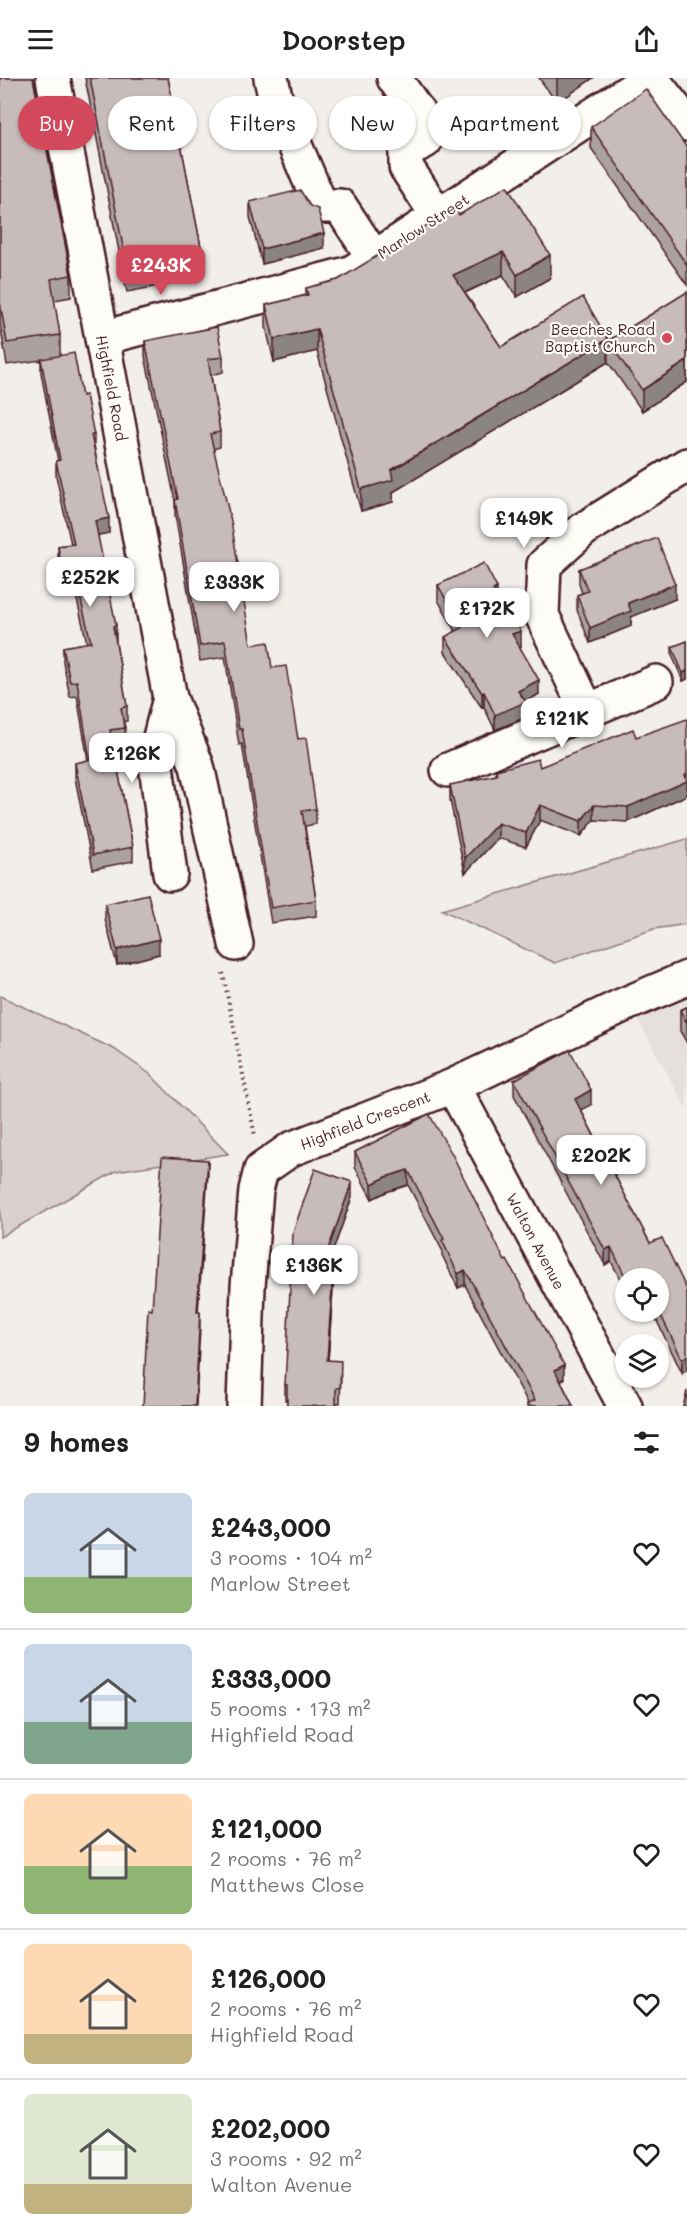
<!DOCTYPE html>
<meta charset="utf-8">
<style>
body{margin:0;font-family:Mali,sans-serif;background:#f2f2f2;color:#202124;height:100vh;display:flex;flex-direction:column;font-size:22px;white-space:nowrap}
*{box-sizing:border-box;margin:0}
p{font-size:20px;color:#757577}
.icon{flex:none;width:33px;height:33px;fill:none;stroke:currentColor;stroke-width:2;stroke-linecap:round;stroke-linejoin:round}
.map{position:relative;height:1328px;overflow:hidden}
.panel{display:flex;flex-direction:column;background:#fff;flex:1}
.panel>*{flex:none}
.guide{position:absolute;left:18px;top:18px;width:651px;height:54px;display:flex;gap:12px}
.buttons{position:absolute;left:615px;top:1190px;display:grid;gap:12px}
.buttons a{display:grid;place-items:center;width:54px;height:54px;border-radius:50%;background:#fff;box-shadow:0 2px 4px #0004;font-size:30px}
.price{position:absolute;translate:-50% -51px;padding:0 14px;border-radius:12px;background:#fff;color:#222;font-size:20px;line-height:39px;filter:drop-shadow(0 2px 3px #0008)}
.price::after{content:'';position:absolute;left:50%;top:36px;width:18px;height:14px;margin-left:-9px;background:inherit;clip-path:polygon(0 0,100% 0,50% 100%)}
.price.selected{background:#d1495b;color:#fff}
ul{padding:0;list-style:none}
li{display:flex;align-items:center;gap:18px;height:150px;padding:0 24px}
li+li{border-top:2px solid #e0e0e0}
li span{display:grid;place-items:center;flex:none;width:168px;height:120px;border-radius:9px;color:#555}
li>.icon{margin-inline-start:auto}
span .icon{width:72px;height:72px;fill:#fffc;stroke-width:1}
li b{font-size:26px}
h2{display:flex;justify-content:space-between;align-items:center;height:72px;padding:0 24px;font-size:26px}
.pill{padding:0 21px;border-radius:27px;background:#fff;box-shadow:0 2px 4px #0004;font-size:21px;line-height:54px}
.pill.selected{background:#d1495b;color:#fff}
header{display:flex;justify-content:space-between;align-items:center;height:78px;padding:0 24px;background:#fff;font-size:27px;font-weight:600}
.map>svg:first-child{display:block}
.built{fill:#e5dfdd}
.green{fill:#d9d0cf;stroke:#92787d;stroke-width:1.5}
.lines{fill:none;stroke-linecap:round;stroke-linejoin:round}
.minor-casing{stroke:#4a1f2b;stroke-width:38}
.path{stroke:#4a1f2b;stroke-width:4;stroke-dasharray:1.5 4.5;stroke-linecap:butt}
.minor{stroke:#fdfcf7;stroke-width:33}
.wall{fill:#aca1a1;stroke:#4a1f2b;stroke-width:1.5}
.shaded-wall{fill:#8c8383;stroke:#4a1f2b;stroke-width:1.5}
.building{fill:#c8bbbb;stroke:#4a1f2b;stroke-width:1.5}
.poi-dot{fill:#d1495b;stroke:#fdfcf7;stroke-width:2}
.labels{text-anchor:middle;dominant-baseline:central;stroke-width:4.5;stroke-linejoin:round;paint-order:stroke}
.street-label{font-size:15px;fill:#4a1f2b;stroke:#fdfcf7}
.poi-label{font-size:15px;fill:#4a1f2b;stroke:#fdfcf7;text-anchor:end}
</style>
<header><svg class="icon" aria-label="menu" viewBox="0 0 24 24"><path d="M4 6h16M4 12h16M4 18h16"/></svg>Doorstep<svg class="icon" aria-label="share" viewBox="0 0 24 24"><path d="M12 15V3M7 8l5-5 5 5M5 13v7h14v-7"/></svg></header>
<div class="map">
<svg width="687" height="1328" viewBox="0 0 687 1328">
<rect width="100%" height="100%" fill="#f2efeb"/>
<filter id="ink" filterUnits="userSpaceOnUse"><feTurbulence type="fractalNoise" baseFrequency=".0167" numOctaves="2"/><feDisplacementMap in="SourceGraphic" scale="12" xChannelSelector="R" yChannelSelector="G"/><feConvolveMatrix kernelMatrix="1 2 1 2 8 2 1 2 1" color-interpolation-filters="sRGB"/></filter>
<g filter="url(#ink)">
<path class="built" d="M 687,922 L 687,1032 L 638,942 Z"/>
<g class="green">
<path d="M 687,761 L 687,846 L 654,851 L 555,885 L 442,832 Z"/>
<path d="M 0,918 L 114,971 L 150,996 L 228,1076 L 116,1093 L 0,1159 Z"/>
</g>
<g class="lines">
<g class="minor-casing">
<g id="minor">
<path d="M 53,0 L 170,620 L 197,688 L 236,866"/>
<path d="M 271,0 L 276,23 L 321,128 L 340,128 L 374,180"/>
<path d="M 394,0 L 429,50 L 425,63 L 406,72 L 406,89 L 438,138"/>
<path d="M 651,0 L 687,46"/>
<path d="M 102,260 L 351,195 L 650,0"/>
<path d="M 170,620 L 155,679 L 170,796"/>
<path d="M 587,633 L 542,537 L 544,487 L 584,451 L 687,387"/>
<path d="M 448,692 L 656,604"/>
<path d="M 453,1008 L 625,1328"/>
<path d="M 244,1328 L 248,1208 L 256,1112 L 261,1092 L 291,1071 L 453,1008 L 621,928 L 687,900"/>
</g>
</g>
<path class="path" d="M 223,895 L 255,1058"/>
<use href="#minor" class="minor"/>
</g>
<g class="wall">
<path d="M 0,0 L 35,0 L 35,13 L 71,197 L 71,219 L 54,222 L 60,257 L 60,277 L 82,318 L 94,357 L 94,367 L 109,455 L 97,457 L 127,628 L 127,643 L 123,644 L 125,650 L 125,665 L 113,667 L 133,769 L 133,783 L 93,791 L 75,700 L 75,685 L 88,682 L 77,618 L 70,619 L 63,584 L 63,569 L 87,565 L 75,513 L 63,515 L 58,483 L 58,468 L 71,466 L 56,398 L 56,383 L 58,383 L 41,295 L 41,282 L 7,287 L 0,246 Z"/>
<path d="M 85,0 L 168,0 L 202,174 L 202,200 L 127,214 Z"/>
<path d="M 539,0 L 593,0 L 557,25 Z"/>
<path d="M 591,49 L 687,70 L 687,207 L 591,70 Z"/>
<path d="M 250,124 L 324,170 L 262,186 L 250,139 Z"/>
<path d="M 459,137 L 550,200 L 517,219 L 503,197 L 465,215 L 501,269 L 608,263 L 687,214 L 687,304 L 642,333 L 608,284 L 393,414 L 393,424 L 361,433 L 317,273 L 274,284 L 266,249 L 266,227 L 306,217 L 306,210 L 338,202 Z"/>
<path d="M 145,263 L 223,279 L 223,294 L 211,297 L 220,354 L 220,369 L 213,371 L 251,567 L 272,590 L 298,661 L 316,731 L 316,746 L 305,748 L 316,822 L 316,838 L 271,845 L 242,666 L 239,667 L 225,579 L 200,583 L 175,437 L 175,422 L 145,278 Z"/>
<path d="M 579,491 L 675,521 L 631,539 L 631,548 L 590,565 L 577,532 L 577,517 L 582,515 L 579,506 Z"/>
<path d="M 438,507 L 497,518 L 521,568 L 520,569 L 539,616 L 526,624 L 526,639 L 495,652 L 484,629 L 482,630 L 445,574 L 445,559 L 456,554 L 438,522 Z"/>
<path d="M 687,563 L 687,601 L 683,603 L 672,577 L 672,569 Z"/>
<path d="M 636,659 L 687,711 L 687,717 L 628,744 L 594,742 L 581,758 L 540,742 L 526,769 L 498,760 L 465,795 L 450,722 L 450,707 L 496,697 L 496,692 L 540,689 Z"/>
<path d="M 105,826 L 159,876 L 117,887 L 105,841 Z"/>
<path d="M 687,929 L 687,965 L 680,953 L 680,932 Z"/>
<path d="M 514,1002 L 591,1027 L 581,1032 L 650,1165 L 687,1212 L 682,1295 L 653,1235 L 639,1241 L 635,1233 L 658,1233 L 658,1200 L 626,1200 L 626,1213 L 611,1183 L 605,1187 L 514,1017 Z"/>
<path d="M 429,1036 L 564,1301 L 561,1303 L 573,1328 L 527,1328 L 527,1326 L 528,1325 L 465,1207 L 458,1210 L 442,1177 L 442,1172 L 408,1107 L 386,1114 L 372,1121 L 355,1089 L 355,1074 Z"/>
<path d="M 352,1119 L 330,1181 L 334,1196 L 328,1282 L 341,1298 L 340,1325 L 336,1325 L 336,1328 L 287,1328 L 287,1322 L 285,1322 L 285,1307 Z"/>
</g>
<g class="shaded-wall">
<path d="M 557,0 L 593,0 L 557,25 Z"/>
<path d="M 324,155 L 324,170 L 262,186 L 262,171 Z"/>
<path d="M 503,174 L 503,197 L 453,220 L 453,197 Z"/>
<path d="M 550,177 L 550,200 L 517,219 L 517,197 Z"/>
<path d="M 317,251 L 317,273 L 274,284 L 274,261 Z"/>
<path d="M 608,261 L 608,284 L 393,414 L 393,424 L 361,433 L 361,411 Z"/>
<path d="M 687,283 L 687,304 L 642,333 L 642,312 Z"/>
<path d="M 109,440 L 109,455 L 95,458 L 95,443 Z"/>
<path d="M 675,506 L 675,521 L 631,539 L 631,548 L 590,565 L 590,550 L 628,525 Z"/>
<path d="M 497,510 L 497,524 L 493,512 Z"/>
<path d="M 116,547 L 116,562 L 113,563 L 113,548 Z"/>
<path d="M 521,553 L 521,568 L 512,571 L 512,556 Z"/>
<path d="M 687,593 L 687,601 L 683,603 L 683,595 Z"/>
<path d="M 539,602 L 539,616 L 526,624 L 526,639 L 495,652 L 495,637 L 518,613 Z"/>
<path d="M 484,614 L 484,629 L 482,630 L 482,615 Z"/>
<path d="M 687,696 L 687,717 L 628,744 L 628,729 Z"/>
<path d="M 540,727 L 540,742 L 526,769 L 526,755 Z"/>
<path d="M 594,727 L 594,742 L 581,758 L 581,743 Z"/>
<path d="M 498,745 L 498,760 L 465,795 L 465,780 Z"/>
<path d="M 159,861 L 159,876 L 117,887 L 117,872 Z"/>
<path d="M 591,1012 L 591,1027 L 575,1035 L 575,1021 Z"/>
<path d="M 208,1082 L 208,1096 L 197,1249 L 197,1234 Z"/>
<path d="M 408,1092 L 408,1107 L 386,1114 L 372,1121 L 372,1106 L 386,1099 Z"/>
<path d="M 352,1104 L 352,1119 L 325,1195 L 325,1180 Z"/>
<path d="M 611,1169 L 611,1183 L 605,1187 L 605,1172 Z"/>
<path d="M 334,1181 L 334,1196 L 327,1297 L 327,1282 Z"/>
<path d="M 465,1192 L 465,1207 L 458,1210 L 458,1196 Z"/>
<path d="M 639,1233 L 653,1233 L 653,1235 L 639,1241 Z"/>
<path d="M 200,1234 L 200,1249 L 196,1328 L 195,1328 Z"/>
<path d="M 687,1278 L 687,1293 L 682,1295 L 682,1281 Z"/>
<path d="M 564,1287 L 564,1301 L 555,1306 L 555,1292 Z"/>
</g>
<g class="building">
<path d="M 0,0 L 33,0 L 71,197 L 51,201 L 60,257 L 7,265 L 0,224 Z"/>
<path d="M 90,0 L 168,0 L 202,174 L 127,189 Z"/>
<path d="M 646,11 L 687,70 L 687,187 L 591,49 Z"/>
<path d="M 507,108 L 550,177 L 517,197 L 503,174 L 453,197 L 501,269 L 583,219 L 608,261 L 391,392 L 393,402 L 361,411 L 317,251 L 274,261 L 266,227 L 308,217 L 306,210 L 338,202 L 455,130 L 459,137 Z"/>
<path d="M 300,112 L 310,128 L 318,131 L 324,155 L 262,171 L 250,124 Z"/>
<path d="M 687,214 L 687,283 L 642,312 L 608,263 Z"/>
<path d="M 217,249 L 223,279 L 208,281 L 220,354 L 210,356 L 231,443 L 251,567 L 268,564 L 272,590 L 286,588 L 298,661 L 306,660 L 316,731 L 302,733 L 316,822 L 271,830 L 242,651 L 239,651 L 225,563 L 200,568 L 175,422 L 178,421 L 145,263 Z"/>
<path d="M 74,275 L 82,318 L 86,317 L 94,357 L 91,357 L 109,440 L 95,443 L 116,547 L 113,548 L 127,628 L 121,630 L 125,650 L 110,652 L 133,769 L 93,777 L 75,685 L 90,682 L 77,603 L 70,604 L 63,569 L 91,564 L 75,498 L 63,500 L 58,468 L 74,466 L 56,383 L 60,382 L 41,281 Z"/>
<path d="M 657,460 L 675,506 L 628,525 L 631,533 L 590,550 L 577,517 L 588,513 L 579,491 Z"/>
<path d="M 484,485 L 497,510 L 493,512 L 521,553 L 512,556 L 539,602 L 518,613 L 526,624 L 495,637 L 484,614 L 482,615 L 445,559 L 462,550 L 438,507 Z"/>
<path d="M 687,563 L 687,593 L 683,595 L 672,569 Z"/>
<path d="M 687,641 L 687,696 L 685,697 L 687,703 L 628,729 L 594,727 L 581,743 L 540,727 L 526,755 L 498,745 L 465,780 L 450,707 L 497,697 L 496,692 L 538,681 L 540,689 L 633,651 L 636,659 Z"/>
<path d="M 148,816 L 159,861 L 117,872 L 105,826 Z"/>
<path d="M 687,929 L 687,945 L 680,932 Z"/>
<path d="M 570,972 L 591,1012 L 575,1021 L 650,1165 L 662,1160 L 687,1212 L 687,1278 L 682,1281 L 658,1231 L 658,1200 L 626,1200 L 611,1169 L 605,1172 L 514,1002 Z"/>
<path d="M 429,1036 L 452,1076 L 505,1183 L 507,1182 L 564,1287 L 555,1292 L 573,1328 L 528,1328 L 527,1326 L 535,1322 L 465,1192 L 458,1196 L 442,1162 L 444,1161 L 408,1092 L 386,1099 L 372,1106 L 355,1074 Z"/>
<path d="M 162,1079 L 208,1082 L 197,1234 L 200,1234 L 195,1328 L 143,1328 L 148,1231 L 152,1232 Z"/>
<path d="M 315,1091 L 352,1104 L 325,1180 L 334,1181 L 327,1282 L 341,1283 L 340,1310 L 336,1310 L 336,1328 L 287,1328 L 287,1307 L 285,1307 L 293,1154 Z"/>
<path d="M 687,1313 L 687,1328 L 683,1328 Z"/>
</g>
</g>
<circle class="poi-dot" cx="667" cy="260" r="6"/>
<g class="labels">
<g class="street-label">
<text transform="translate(423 148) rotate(-33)">Marlow Street</text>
<text transform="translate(112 310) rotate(79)">Highfield Road</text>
<text transform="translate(365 1042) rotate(-21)">Highfield Crescent</text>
<text transform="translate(536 1163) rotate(62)">Walton Avenue</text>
</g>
<g class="poi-label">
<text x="655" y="251">Beeches Road<tspan x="655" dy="17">Baptist Church</tspan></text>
</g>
</g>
</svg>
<div class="buttons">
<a><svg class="icon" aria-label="locate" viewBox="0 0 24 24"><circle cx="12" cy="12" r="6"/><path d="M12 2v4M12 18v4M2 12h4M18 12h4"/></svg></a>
<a><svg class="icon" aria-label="layers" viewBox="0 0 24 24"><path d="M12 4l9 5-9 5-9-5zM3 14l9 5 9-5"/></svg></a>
</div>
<b class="price selected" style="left:161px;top:218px">£243K</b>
<b class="price" style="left:524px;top:471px">£149K</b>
<b class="price" style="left:90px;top:530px">£252K</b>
<b class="price" style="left:234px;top:535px">£333K</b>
<b class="price" style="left:487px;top:561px">£172K</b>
<b class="price" style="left:562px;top:671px">£121K</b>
<b class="price" style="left:132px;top:706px">£126K</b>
<b class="price" style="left:601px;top:1108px">£202K</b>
<b class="price" style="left:314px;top:1218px">£136K</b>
<div class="guide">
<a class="pill selected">Buy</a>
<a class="pill">Rent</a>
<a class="pill">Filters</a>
<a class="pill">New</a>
<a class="pill">Apartment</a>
</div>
</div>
<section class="panel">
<h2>9 homes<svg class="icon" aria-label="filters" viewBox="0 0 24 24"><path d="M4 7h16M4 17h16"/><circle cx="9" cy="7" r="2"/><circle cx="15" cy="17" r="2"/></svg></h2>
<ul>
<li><span style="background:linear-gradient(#c9d6e8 70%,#8fb573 0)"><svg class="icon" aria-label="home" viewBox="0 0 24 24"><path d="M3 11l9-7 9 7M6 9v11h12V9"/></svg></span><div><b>£243,000</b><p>3 rooms · 104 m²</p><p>Marlow Street</p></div><svg class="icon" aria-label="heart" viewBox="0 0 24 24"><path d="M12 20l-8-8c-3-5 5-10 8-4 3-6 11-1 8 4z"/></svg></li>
<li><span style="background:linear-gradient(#c9d6e8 65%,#7fa58c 0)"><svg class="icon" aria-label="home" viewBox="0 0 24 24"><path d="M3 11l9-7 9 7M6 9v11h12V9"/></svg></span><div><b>£333,000</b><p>5 rooms · 173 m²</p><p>Highfield Road</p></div><svg class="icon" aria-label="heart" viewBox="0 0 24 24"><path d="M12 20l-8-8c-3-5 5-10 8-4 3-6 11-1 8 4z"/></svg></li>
<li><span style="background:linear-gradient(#ffd9b3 60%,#8fb573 0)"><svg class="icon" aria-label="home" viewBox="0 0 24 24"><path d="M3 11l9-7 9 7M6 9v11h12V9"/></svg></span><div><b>£121,000</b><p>2 rooms · 76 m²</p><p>Matthews Close</p></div><svg class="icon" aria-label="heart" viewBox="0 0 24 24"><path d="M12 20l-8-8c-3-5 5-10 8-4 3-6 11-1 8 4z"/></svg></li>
<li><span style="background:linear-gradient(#ffd9b3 75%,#c2b280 0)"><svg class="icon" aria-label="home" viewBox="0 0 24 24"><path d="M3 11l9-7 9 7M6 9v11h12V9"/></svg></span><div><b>£126,000</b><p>2 rooms · 76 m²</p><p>Highfield Road</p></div><svg class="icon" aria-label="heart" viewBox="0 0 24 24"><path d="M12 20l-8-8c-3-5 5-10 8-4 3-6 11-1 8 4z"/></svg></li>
<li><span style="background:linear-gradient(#dfe7d0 75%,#c2b280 0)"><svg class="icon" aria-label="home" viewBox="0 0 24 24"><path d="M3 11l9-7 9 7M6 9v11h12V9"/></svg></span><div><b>£202,000</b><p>3 rooms · 92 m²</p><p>Walton Avenue</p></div><svg class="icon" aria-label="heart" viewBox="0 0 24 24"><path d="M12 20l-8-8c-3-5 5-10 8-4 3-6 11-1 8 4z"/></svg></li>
</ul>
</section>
